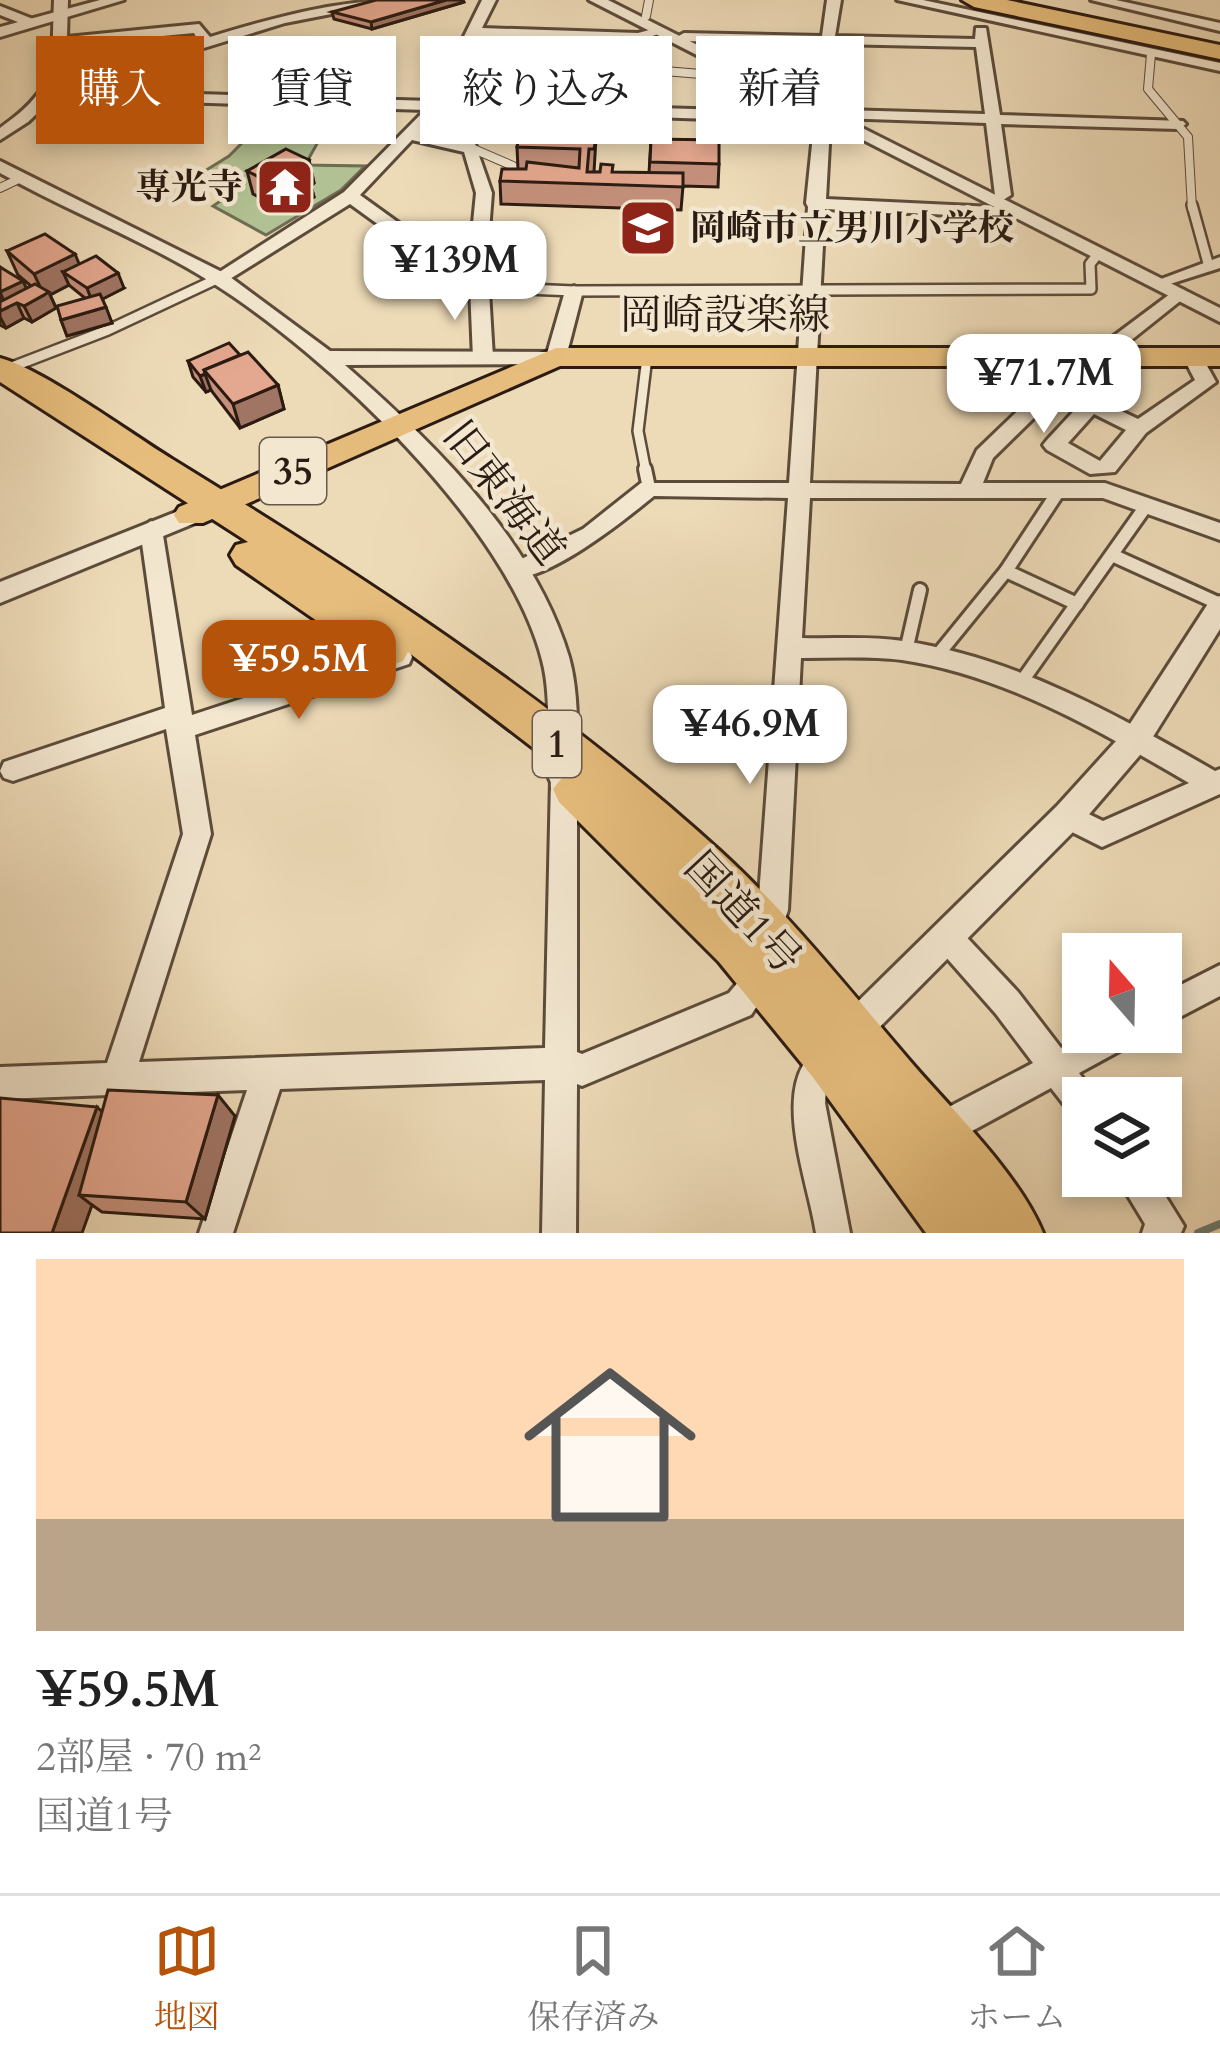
<!DOCTYPE html>
<html lang="ja">
<meta charset="utf-8">
<style>
body{margin:0;font-family:Cardo,"Noto Serif JP",serif;background:#f6f6f6;color:#222;height:100vh;display:flex;flex-direction:column;font-size:45px;white-space:nowrap}
*{box-sizing:border-box;margin:0}
p{font-size:39px;color:#767676}
.icon{flex:none;width:66px;height:66px;fill:none;stroke:currentColor;stroke-width:2;stroke-linecap:round;stroke-linejoin:round}
.map{position:relative;height:1233px;overflow:hidden}
.side{display:flex;flex-direction:column;background:#fff;flex:1}
.side>*{flex:none}
.top-card{position:absolute;left:36px;top:36px;width:1149px;height:108px;display:flex;gap:24px}
.needle{width:78px;rotate:340deg}
.fabs{position:absolute;left:1062px;top:933px;display:grid;gap:24px}
.fabs a{display:grid;place-items:center;width:120px;height:120px;border-radius:0px;background:#fff;box-shadow:0 6px 18px #0003;font-size:60px}
.price{position:absolute;translate:-50% -102px;padding:0 27px;border-radius:24px;background:#fff;color:#222;font-size:39px;line-height:78px;filter:drop-shadow(0 3px 6px #0008)}
.price::after{content:'';position:absolute;left:50%;top:72px;width:36px;height:27px;margin-left:-18px;background:inherit;clip-path:polygon(0 0,100% 0,50% 100%)}
.price.on{background:#b45309;color:#fff}
ul{padding:0;list-style:none}
li{display:grid;align-content:center;gap:24px;height:636px;padding:0 36px}
li span{display:grid;place-items:center;height:372px;border-radius:0px;color:#555}
li>.icon{margin-inline-start:auto}
span .icon{width:216px;height:216px;fill:#fffc;stroke-width:1}
li b{font-size:51px}
.tag{padding:0 42px;border-radius:0px;background:#fff;box-shadow:0 6px 18px #0003;font-size:42px;line-height:108px}
.tag.on{background:#b45309;color:#fff}
.dock{display:flex;justify-content:space-around;align-items:center;height:168px;border-top:3px solid #e0e0e0;background:#fff;font-size:33px;color:#767676}
.dock a{display:grid;justify-items:center;gap:6px}
.dock .on{color:#b45309}
.map>svg:first-child{display:block}
.green{fill:#b2c193;stroke:#6e6e52;stroke-width:3}
.lines{fill:none;stroke-linecap:round;stroke-linejoin:round}
.stream{stroke:#6d7b70;stroke-width:8}
.service-far2-casing{stroke:#5c4b3b;stroke-width:10}
.service-far1-casing{stroke:#5c4b3b;stroke-width:14}
.service-casing{stroke:#5c4b3b;stroke-width:18}
.minor-casing{stroke:#5c4b3b;stroke-width:6}
.tertiary-casing{stroke:#5c4b3b;stroke-width:6}
.primary-casing{stroke:#2b1b12;stroke-width:6}
.trunk-casing{stroke:#2b1b12;stroke-width:6}
.motorway-casing{stroke:#2b1b12;stroke-width:6}
.service-far2{stroke:#f3e7d0;stroke-width:8}
.service-far1{stroke:#f3e7d0;stroke-width:9}
.service{stroke:#f3e7d0;stroke-width:12}
.minor{fill:#f3e7d0;fill-rule:evenodd}
.tertiary{fill:#f3e7d0;fill-rule:evenodd}
.primary{fill:#e6bd7c;fill-rule:evenodd}
.trunk{fill:#e6bd7c;fill-rule:evenodd}
.motorway{fill:#e6bd7c;fill-rule:evenodd}
.wall{fill:#c4907b;stroke:#2b1b12;stroke-width:3}
.shaded-wall{fill:#a07564;stroke:#2b1b12;stroke-width:3}
.building{fill:#e4a78f;stroke:#2b1b12;stroke-width:3}
.labels{text-anchor:middle;dominant-baseline:central;stroke-width:9;stroke-linejoin:round;paint-order:stroke}
.far-poi-label{font-size:36px;font-weight:bold;fill:#2b1b12;stroke:#f3e7d0;text-anchor:end}
.shield{fill:#f3e7d0;stroke:#67584b;stroke-width:3}
.shield-label{font-size:39px;font-weight:bold;fill:#2b1b12}
.street-label{font-size:42px;fill:#2b1b12;stroke:#f3e7d0}
</style>
<div class="map">
<svg width="1220" height="1233" viewBox="0 0 1220 1233">
<rect width="100%" height="100%" fill="#eddab7"/>
<filter id="stains"><feTurbulence type="fractalNoise" baseFrequency=".00167" numOctaves="4"/><feColorMatrix values="0 0 0 0 .2 0 0 0 0 .09 0 0 0 0 .02 0 0 0 .5 -.17"/></filter>
<radialGradient id="worn" r=".72"><stop offset=".6" stop-color="#630" stop-opacity="0"/><stop offset="1" stop-color="#630" stop-opacity=".3"/></radialGradient>
<path class="green" d="M 245,140 L 318,142 L 305,165 L 365,166 L 341,190 L 266,235 L 213,206 L 225,198 L 203,172 L 229,156 Z"/>
<g class="lines">
<path class="stream" d="M 1198,1233 L 1220,1224"/>
<g class="service-far2-casing">
<g id="service-far2">
<path d="M 646,16 L 649,0"/>
<path d="M 1151,54 L 1148,89 L 1188,137 L 1192,208"/>
<path d="M 628,68 L 725,76 L 738,72"/>
<path d="M 616,111 L 638,37"/>
<path d="M 469,147 L 513,166 L 513,174"/>
<path d="M 0,188 L 21,178"/>
</g>
</g>
<g class="service-far1-casing">
<g id="service-far1">
<path d="M 1192,205 L 1208,263"/>
<path d="M 482,287 L 574,291 L 1091,289 L 1090,264 L 1098,254"/>
<path d="M 4,370 L 108,330 L 219,278"/>
<path d="M 646,472 L 638,431 L 647,357"/>
</g>
</g>
<g class="service-casing">
<g id="service">
<path d="M 645,469 L 649,488"/>
<path d="M 1112,555 L 1220,604"/>
<path d="M 1006,571 L 1077,604"/>
<path d="M 906,651 L 920,590"/>
<path d="M 936,657 L 1006,571 L 1060,489"/>
<path d="M 1020,684 L 1146,506"/>
</g>
</g>
<g class="minor-casing">
<g id="minor">
<path d="M 54,0 L 68,0 L 67,37 L 199,24 L 210,37 C 273,18 336,0 403,0 L 285,23 L 67,90 L 432,101 L 482,0 L 496,0 L 482,28 L 638,33 L 657,28 L 664,32 L 638,41 L 478,36 L 447,102 L 797,112 L 812,105 L 820,44 L 684,41 L 677,37 L 684,33 L 822,36 L 827,0 L 841,0 L 835,36 L 975,39 L 976,28 L 986,28 L 1000,115 L 1183,121 L 1186,124 L 1178,129 L 1001,124 L 1011,195 L 1003,200 L 995,195 L 986,123 L 838,118 L 830,126 L 826,199 L 1015,208 L 1023,213 L 1015,218 L 825,209 L 810,483 L 961,484 L 977,450 L 1078,353 L 1091,353 L 1178,288 L 1184,290 L 1184,298 L 1105,361 L 1092,361 L 993,458 L 983,483 L 1105,483 L 1220,523 L 1220,540 L 1103,498 L 810,498 L 802,638 C 836,639 870,636 903,641 C 1015,657 1119,716 1215,771 L 1220,769 L 1220,794 L 1102,847 L 1058,825 L 1054,816 L 1058,807 L 1068,804 L 1103,821 L 1189,783 C 1101,732 1005,675 902,660 C 869,656 835,658 801,658 L 788,910 L 777,943 L 767,947 L 757,943 L 752,933 L 758,910 L 788,498 L 654,496 C 626,519 544,585 509,577 L 505,571 L 509,565 L 583,529 L 641,483 L 789,483 L 808,207 L 806,203 L 814,125 L 825,115 L 843,110 L 985,114 L 976,47 L 834,44 L 826,103 L 801,122 L 441,110 L 420,133 L 475,144 L 492,193 L 487,257 L 493,358 L 483,364 L 473,358 L 469,264 L 437,267 L 350,204 L 225,282 L 213,282 L 210,278 L 344,192 L 425,110 L 53,98 L 28,122 L 0,140 L 0,128 C 60,86 51,66 54,0 ZM 194,33 L 198,41 L 62,82 L 67,45 ZM 412,140 L 464,152 L 476,193 L 470,253 L 446,257 L 360,195 Z"/>
<path d="M 897,0 L 923,0 L 1220,63 L 1220,71 Z"/>
<path d="M 1091,0 L 1116,0 L 1220,23 L 1220,31 Z"/>
<path d="M 0,6 L 33,19 L 35,22 L 28,26 L 0,15 Z"/>
<path d="M 1220,257 L 1220,268 L 1170,284 L 1161,279 Z"/>
<path d="M 574,286 L 583,291 L 566,357 L 556,363 L 549,361 L 546,357 L 565,291 Z"/>
<path d="M 1193,351 L 1200,353 L 1216,382 L 1146,433 L 1115,472 L 1090,474 L 1047,450 L 1043,445 L 1047,440 L 1084,400 L 1098,400 L 1138,419 L 1195,380 L 1183,357 ZM 1094,414 L 1126,430 L 1100,461 L 1068,443 Z"/>
<path d="M 151,521 L 162,529 L 192,715 L 400,647 L 409,650 L 412,657 L 409,664 L 195,735 L 211,834 L 139,1062 L 545,1048 L 551,779 L 555,771 L 564,768 L 573,771 L 577,779 L 577,1052 L 582,1054 L 729,993 L 749,969 L 760,964 L 771,969 L 775,979 L 751,1015 L 582,1086 L 577,1084 L 576,1233 L 542,1233 L 545,1080 L 280,1089 L 233,1233 L 199,1233 L 247,1090 L 0,1099 L 0,1067 L 107,1063 L 183,834 L 166,729 L 13,781 L 4,778 L 0,771 L 4,762 L 165,708 L 140,529 Z"/>
<path d="M 948,924 L 958,928 L 1018,992 L 1061,1048 L 1091,1032 L 1139,1032 L 1134,1043 L 1079,1073 L 1097,1098 L 1083,1098 L 1083,1120 L 1072,1115 L 1051,1088 L 950,1143 L 938,1147 L 926,1143 L 922,1131 L 926,1119 L 1033,1063 L 996,1014 L 938,948 L 933,938 L 938,928 Z"/>
<path d="M 1220,965 L 1220,996 L 1161,1027 L 1161,995 Z"/>
<path d="M 830,1042 L 841,1047 L 846,1058 L 826,1089 L 825,1103 L 850,1233 L 816,1233 C 809,1181 762,1070 830,1042 Z"/>
<path d="M 1116,1176 L 1153,1176 L 1184,1226 L 1181,1233 L 1142,1233 L 1145,1224 Z"/>
</g>
</g>
<g class="tertiary-casing">
<g id="tertiary">
<path d="M 100,0 L 124,0 L 0,37 L 0,27 Z"/>
<path d="M 589,0 L 608,0 L 1220,308 L 1220,322 Z"/>
<path d="M 0,161 L 226,274 L 330,351 L 564,352 L 567,357 L 556,364 L 345,365 C 434,443 534,540 569,657 C 580,696 576,739 579,778 L 575,787 L 564,791 L 553,787 L 549,778 C 546,739 552,698 542,660 C 508,525 326,354 211,282 C 144,240 69,212 0,173 Z"/>
<path d="M 191,506 L 200,509 L 204,515 L 200,521 L 0,603 L 0,582 Z"/>
<path d="M 1220,596 L 1220,629 L 1146,748 L 1079,826 L 855,1052 L 843,1058 L 831,1052 L 825,1040 L 831,1028 L 1057,806 L 1126,730 L 1211,599 Z"/>
</g>
</g>
<g class="primary-casing">
<path id="primary" d="M 556,348 L 1220,348 L 1220,366 L 560,366 L 203,523 L 179,523 L 174,515 L 179,507 Z"/>
</g>
<g class="trunk-casing">
<path id="trunk" d="M 0,358 C 43,369 131,434 172,459 C 364,577 554,700 720,851 C 789,914 849,990 910,1061 C 952,1110 1019,1174 1043,1233 L 926,1233 L 812,1076 L 719,962 L 559,802 L 553,789 L 566,773 L 408,652 L 403,661 L 389,666 L 375,661 L 236,565 L 230,555 L 236,545 L 248,542 L 0,382 Z"/>
</g>
<g class="motorway-casing">
<path id="motorway" d="M 962,0 L 1007,0 L 1220,45 L 1220,59 L 974,7 Z"/>
</g>
<use href="#service-far2" class="service-far2"/>
<use href="#service-far1" class="service-far1"/>
<use href="#service" class="service"/>
<use href="#minor" class="minor"/>
<use href="#tertiary" class="tertiary"/>
<use href="#primary" class="primary"/>
<use href="#trunk" class="trunk"/>
<use href="#motorway" class="motorway"/>
</g>
<g class="wall">
<path d="M 464,2 L 372,29 L 334,19 L 332,12 Z"/>
<path d="M 596,138 L 594,172 L 649,173 L 651,139 L 719,164 L 718,187 L 683,186 L 681,210 L 501,204 L 500,181 L 518,169 L 517,147 Z"/>
<path d="M 309,160 L 314,183 L 311,186 L 314,197 L 299,205 L 286,199 L 274,205 L 253,194 L 247,171 Z"/>
<path d="M 7,251 L 79,264 L 124,288 L 102,299 L 112,323 L 67,336 L 61,320 L 85,298 L 69,285 L 50,295 L 56,308 L 32,322 L 24,318 L 6,328 L 0,325 L 0,267 L 27,288 L 31,286 L 18,275 Z"/>
<path d="M 240,355 L 278,385 L 284,409 L 240,428 L 211,390 L 206,392 L 193,377 L 188,361 Z"/>
<path d="M 102,1112 L 235,1116 L 205,1219 L 102,1212 L 92,1205 L 0,1233 Z"/>
</g>
<g class="shaded-wall">
<path d="M 446,0 L 463,0 L 464,2 L 372,29 L 371,22 Z"/>
<path d="M 309,160 L 314,183 L 311,186 L 314,197 L 299,205 L 294,182 L 298,169 Z"/>
<path d="M 281,176 L 286,199 L 274,205 L 269,182 Z"/>
<path d="M 75,254 L 85,278 L 63,272 L 69,285 L 50,295 L 56,308 L 32,322 L 24,306 L 44,295 L 34,274 Z"/>
<path d="M 118,273 L 124,288 L 93,304 L 87,288 Z"/>
<path d="M 23,281 L 30,296 L 17,303 L 24,318 L 6,328 L 0,317 L 0,311 L 7,308 L 0,292 Z"/>
<path d="M 106,307 L 112,323 L 67,336 L 61,320 Z"/>
<path d="M 205,374 L 211,390 L 206,392 L 200,376 Z"/>
<path d="M 278,385 L 284,409 L 240,428 L 233,404 Z"/>
<path d="M 218,1095 L 235,1116 L 205,1219 L 186,1202 Z"/>
<path d="M 97,1107 L 118,1127 L 79,1195 L 92,1205 L 82,1233 L 52,1233 Z"/>
</g>
<g class="building">
<path d="M 376,0 L 446,0 L 371,22 L 332,12 Z"/>
<path d="M 519,136 L 596,138 L 594,149 L 589,149 L 587,172 L 600,172 L 601,164 L 613,165 L 612,172 L 683,173 L 683,187 L 500,181 L 502,169 L 526,169 L 527,162 L 579,168 L 580,149 L 517,147 Z"/>
<path d="M 651,139 L 719,140 L 719,164 L 650,162 Z"/>
<path d="M 286,149 L 309,160 L 298,169 L 309,174 L 294,182 L 281,176 L 269,182 L 247,171 Z"/>
<path d="M 45,234 L 75,254 L 34,274 L 7,251 Z"/>
<path d="M 96,256 L 118,273 L 87,288 L 63,272 Z"/>
<path d="M 0,267 L 23,281 L 0,292 Z"/>
<path d="M 35,284 L 49,292 L 24,306 L 17,303 L 0,311 L 0,302 Z"/>
<path d="M 100,294 L 106,307 L 61,320 L 57,306 Z"/>
<path d="M 229,343 L 240,355 L 204,370 L 205,374 L 200,376 L 188,361 Z"/>
<path d="M 248,352 L 278,385 L 233,404 L 204,370 Z"/>
<path d="M 108,1090 L 218,1095 L 186,1202 L 79,1195 Z"/>
<path d="M 0,1098 L 97,1107 L 52,1233 L 0,1233 Z"/>
</g>
<defs>
<g id="temple-square" transform="scale(3)"><rect x="-9" y="-9" width="18" height="18" rx="4" fill="#8f2418" stroke="#f3e7d0"/><path d="M0-6L5-2H3V0L6.5 2.5H4V6H1.5V3h-3V6H-4V2.5H-6.5L-3 0V-2H-5Z" fill="#fff"/></g>
<g id="school-square" transform="scale(3)"><rect x="-9" y="-9" width="18" height="18" rx="4" fill="#8f2418" stroke="#f3e7d0"/><path d="M0-5L7-2L0 1L-7-2ZM-4 1L0 2.5L4 1V4Q0 6-4 4Z" fill="#fff"/></g>
</defs>
<g fill-rule="evenodd">
<use href="#temple-square" x="285" y="187"/>
<use href="#school-square" x="648" y="228"/>
</g>
<g class="labels">
<g class="far-poi-label">
<text x="243" y="187">専光寺</text>
<text x="690" y="228" text-anchor="start">岡崎市立男川小学校</text>
</g>
<g class="shield">
<rect x="260" y="438" width="66" height="66" rx="9"/>
<rect x="533" y="711" width="48" height="66" rx="9"/>
</g>
<g class="shield-label">
<text x="293" y="471">35</text>
<text x="557" y="744">1</text>
</g>
<g class="street-label">
<text x="725" y="315">岡崎設楽線</text>
<text transform="translate(504 493) rotate(52)">旧東海道</text>
<text transform="translate(743 913) rotate(47)">国道1号</text>
</g>
</g>
<rect width="100%" height="100%" filter="url(#stains)"/>
<rect width="100%" height="100%" fill="url(#worn)"/>
</svg>
<div class="fabs">
<a><svg class="needle" viewBox="-14 -14 28 28"><path d="M0-13l5 13h-10z" fill="#e53935"/><path d="M0 13l5-13h-10z" fill="#767676"/></svg></a>
<a><svg class="icon" aria-label="layers" viewBox="0 0 24 24"><path d="M12 4l9 5-9 5-9-5zM3 14l9 5 9-5"/></svg></a>
</div>
<b class="price" style="left:455px;top:323px">¥139M</b>
<b class="price" style="left:1044px;top:436px">¥71.7M</b>
<b class="price on" style="left:299px;top:722px">¥59.5M</b>
<b class="price" style="left:750px;top:787px">¥46.9M</b>
<div class="top-card">
<a class="tag on">購入</a>
<a class="tag">賃貸</a>
<a class="tag">絞り込み</a>
<a class="tag">新着</a>
</div>
</div>
<section class="side">
<ul>
<li><span style="background:linear-gradient(#ffd9b3 70%,#b9a48a 0)"><svg class="icon" aria-label="home" viewBox="0 0 24 24"><path d="M3 11l9-7 9 7M6 9v11h12V9"/></svg></span><div><b>¥59.5M</b><p>2部屋 · 70 m²</p><p>国道1号</p></div></li>
</ul>
</section>
<nav class="dock">
<a class="on"><svg class="icon" aria-label="map" viewBox="0 0 24 24"><path d="M3 6l6-2 6 2 6-2v14l-6 2-6-2-6 2zM9 4v14M15 6v14"/></svg>地図</a>
<a><svg class="icon" aria-label="saved" viewBox="0 0 24 24"><path d="M7 4h10v16l-5-4-5 4z"/></svg>保存済み</a>
<a><svg class="icon" aria-label="home" viewBox="0 0 24 24"><path d="M3 11l9-7 9 7M6 9v11h12V9"/></svg>ホーム</a>
</nav>
